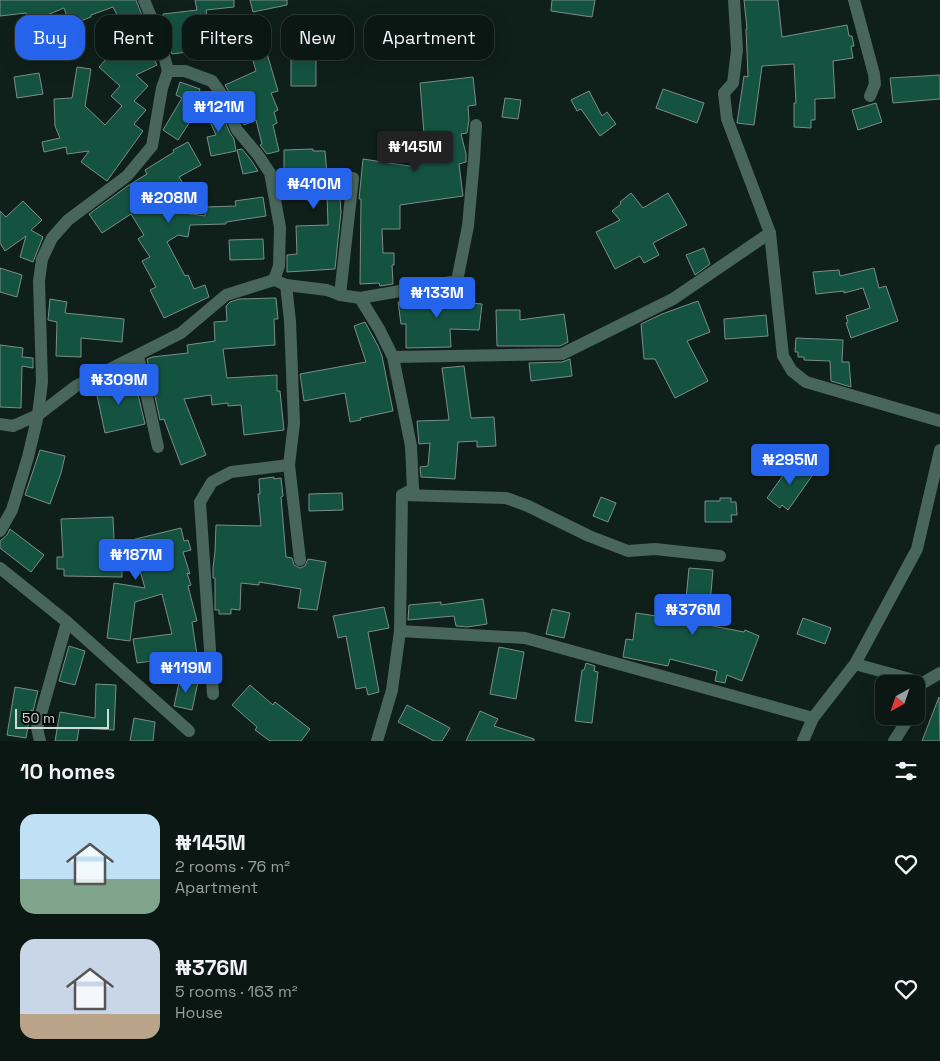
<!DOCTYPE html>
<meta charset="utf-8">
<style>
body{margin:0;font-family:"Space Grotesk",sans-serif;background:#14201c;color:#f1f3f6;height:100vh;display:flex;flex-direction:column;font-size:19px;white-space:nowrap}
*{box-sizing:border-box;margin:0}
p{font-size:16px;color:#9a9fa0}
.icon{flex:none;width:28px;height:28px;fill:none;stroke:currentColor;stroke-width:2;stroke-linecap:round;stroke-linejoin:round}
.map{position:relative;height:741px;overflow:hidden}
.drawer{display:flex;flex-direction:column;background:#0b1713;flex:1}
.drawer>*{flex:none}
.guide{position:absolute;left:15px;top:15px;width:500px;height:45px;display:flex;gap:10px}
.needle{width:32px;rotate:220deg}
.controls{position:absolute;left:875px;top:675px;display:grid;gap:10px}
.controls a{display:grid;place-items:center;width:50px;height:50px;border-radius:10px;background:#0b1713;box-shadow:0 5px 20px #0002,0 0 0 1px #2b3633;font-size:25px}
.scale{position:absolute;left:15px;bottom:12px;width:94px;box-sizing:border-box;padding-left:5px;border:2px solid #d0dbd7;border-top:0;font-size:14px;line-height:18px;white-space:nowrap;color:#d0dbd7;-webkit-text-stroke:4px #030806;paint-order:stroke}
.price{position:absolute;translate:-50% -42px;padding:0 11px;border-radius:5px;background:#2563eb;color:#fff;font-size:16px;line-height:32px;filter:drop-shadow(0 1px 2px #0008)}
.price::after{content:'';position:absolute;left:50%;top:30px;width:15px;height:11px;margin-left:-8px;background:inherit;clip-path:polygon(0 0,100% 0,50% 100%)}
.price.current{background:#222;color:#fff}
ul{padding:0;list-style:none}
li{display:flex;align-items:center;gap:15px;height:125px;padding:0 20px}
li span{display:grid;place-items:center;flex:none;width:140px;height:100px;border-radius:15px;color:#555}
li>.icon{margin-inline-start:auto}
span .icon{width:60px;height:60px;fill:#fffc;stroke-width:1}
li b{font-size:21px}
h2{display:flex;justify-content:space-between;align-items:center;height:60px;padding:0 20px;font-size:21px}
.tag{padding:0 18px;border-radius:15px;background:#0b1713;box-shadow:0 5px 20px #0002,0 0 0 1px #2b3633;font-size:18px;line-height:45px}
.tag.current{background:#2563eb;color:#fff}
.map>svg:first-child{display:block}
.building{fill:#155341;stroke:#7b8e86}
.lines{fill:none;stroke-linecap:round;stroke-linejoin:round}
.minor{stroke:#48665b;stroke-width:12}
</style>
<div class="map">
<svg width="940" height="741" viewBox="0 0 940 741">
<rect width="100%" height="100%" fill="#0f1f19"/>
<g class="building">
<path d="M 0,0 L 136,0 L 151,39 L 156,56 L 153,57 L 157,65 L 136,75 L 148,86 L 134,101 L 146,110 L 134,124 L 143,131 L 107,181 L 81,162 L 89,151 L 67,154 L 66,147 L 44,152 L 42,142 L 60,138 L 55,126 L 54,99 L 72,98 L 77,67 L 91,69 L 85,106 L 105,125 L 122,106 L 111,96 L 120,86 L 99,67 L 119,45 L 131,56 L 147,48 L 139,30 L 128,36 L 113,7 L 91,15 L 91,17 L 70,25 L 64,8 L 30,22 L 26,13 L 0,16 Z"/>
<path d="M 195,0 L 234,0 L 234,7 L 206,10 L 208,24 L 192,26 L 196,51 L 172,54 L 165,29 L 163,14 L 197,10 Z"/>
<path d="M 250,0 L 287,0 L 287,5 L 253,12 Z"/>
<path d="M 552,0 L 595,0 L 592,17 L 551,11 Z"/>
<path d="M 744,0 L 778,0 L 782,37 L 847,25 L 849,36 L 852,36 L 854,46 L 851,46 L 853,58 L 833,61 L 835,98 L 815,99 L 815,120 L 811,120 L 811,128 L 794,127 L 794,103 L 796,103 L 794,64 L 762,66 L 754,125 L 737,123 L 744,76 L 748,77 L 746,29 L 747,29 Z"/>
<path d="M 291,48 L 316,49 L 316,86 L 291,86 Z"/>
<path d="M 266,50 L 278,91 L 271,93 L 278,110 L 274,112 L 277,123 L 273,125 L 279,151 L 267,154 L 260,145 L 262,144 L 256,120 L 244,125 L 229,92 L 225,85 L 256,71 L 251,54 Z"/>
<path d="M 39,73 L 43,94 L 17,98 L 14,77 Z"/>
<path d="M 940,75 L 940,99 L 893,103 L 890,78 Z"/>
<path d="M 473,77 L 476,105 L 468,106 L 469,120 L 467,133 L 461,134 L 466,154 L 466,162 L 459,164 L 463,196 L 400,205 L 400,229 L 382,229 L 383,253 L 394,253 L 394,265 L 392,265 L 393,284 L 380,286 L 379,283 L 360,284 L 361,199 L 359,199 L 363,159 L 416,167 L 412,150 L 425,147 L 420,83 Z"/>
<path d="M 180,82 L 200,89 L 191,113 L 197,111 L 178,140 L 163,130 L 182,98 L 176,95 Z"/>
<path d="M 663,89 L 704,103 L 697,123 L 656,108 Z"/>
<path d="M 589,91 L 602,116 L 607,112 L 616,124 L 600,136 L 581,109 L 577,111 L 571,100 Z"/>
<path d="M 505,98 L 521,100 L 518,119 L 502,117 Z"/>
<path d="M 217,103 L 230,133 L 234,139 L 236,151 L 211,156 L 207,137 L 216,135 L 204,108 Z"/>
<path d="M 876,103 L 882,122 L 858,130 L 852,110 Z"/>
<path d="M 188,142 L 201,165 L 179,177 L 190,194 L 165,210 L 205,216 L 205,207 L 236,206 L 235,201 L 263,197 L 266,216 L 226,222 L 226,224 L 190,225 L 188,237 L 178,235 L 167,242 L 185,276 L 188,275 L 194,289 L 205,285 L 209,297 L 164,318 L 150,290 L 156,287 L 142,261 L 150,257 L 138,239 L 144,235 L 131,214 L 102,233 L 89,214 L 129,185 L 147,174 L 145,170 L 174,152 L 173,150 Z"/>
<path d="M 242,149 L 251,160 L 258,171 L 243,174 L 237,150 Z"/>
<path d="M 313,149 L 313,151 L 325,151 L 327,174 L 332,173 L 332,179 L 343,178 L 344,190 L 343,198 L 340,198 L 341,212 L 335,269 L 287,272 L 287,255 L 297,254 L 296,226 L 328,225 L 327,194 L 293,196 L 292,184 L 287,185 L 286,169 L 284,169 L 284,150 Z"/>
<path d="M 631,193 L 643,208 L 668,193 L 687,225 L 653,243 L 659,255 L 644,263 L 640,256 L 615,269 L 596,232 L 620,220 L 612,211 L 621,204 L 620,202 Z"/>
<path d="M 23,201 L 42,220 L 31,230 L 43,237 L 33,262 L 20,257 L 26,236 L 5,251 L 0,243 L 0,211 L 6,217 Z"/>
<path d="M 263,239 L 264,259 L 230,260 L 229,240 Z"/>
<path d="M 704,248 L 710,264 L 695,275 L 686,255 Z"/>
<path d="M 0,268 L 22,275 L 17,297 L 0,292 Z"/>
<path d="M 874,268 L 879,288 L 886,286 L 898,321 L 851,338 L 846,323 L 848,322 L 846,316 L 870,308 L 863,288 L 844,293 L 844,291 L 816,294 L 813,272 L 839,270 L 840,276 Z"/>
<path d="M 446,291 L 459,292 L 459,302 L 482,304 L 479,330 L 450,329 L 451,347 L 406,348 L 406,324 L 401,324 L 398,302 L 423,300 L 423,298 L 440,295 L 440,292 Z"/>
<path d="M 276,298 L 278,319 L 274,319 L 275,345 L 223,349 L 227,378 L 277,375 L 277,391 L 280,391 L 284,430 L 244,435 L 241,405 L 228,406 L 228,403 L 212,405 L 211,395 L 184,399 L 206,455 L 181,465 L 164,419 L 160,420 L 147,359 L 152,357 L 188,353 L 187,345 L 215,341 L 214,322 L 227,321 L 226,306 L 230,302 L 239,299 Z"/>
<path d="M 50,299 L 67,302 L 65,313 L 124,319 L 122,342 L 81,338 L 81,357 L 56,356 L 57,322 L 48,320 Z"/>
<path d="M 698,301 L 710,332 L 687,341 L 708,381 L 675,398 L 655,359 L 644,359 L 641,324 L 662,314 Z"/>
<path d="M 496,310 L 520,310 L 520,320 L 564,314 L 568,342 L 560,346 L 497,346 Z"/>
<path d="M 766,315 L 768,336 L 725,339 L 724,319 Z"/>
<path d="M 365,322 L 378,346 L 382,356 L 393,411 L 360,418 L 361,420 L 350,422 L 345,393 L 304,401 L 300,374 L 366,362 L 354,326 Z"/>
<path d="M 796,338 L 843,340 L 842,362 L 849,362 L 851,387 L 831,381 L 830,361 L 804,360 L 804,357 L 798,357 L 798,352 L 795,352 Z"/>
<path d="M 0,345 L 23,348 L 22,357 L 33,358 L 33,368 L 22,366 L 21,408 L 0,407 Z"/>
<path d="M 570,359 L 572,376 L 531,381 L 529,363 L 562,362 Z"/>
<path d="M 464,366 L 471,418 L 494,417 L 496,446 L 477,447 L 477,441 L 458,442 L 455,479 L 421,477 L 420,467 L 428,466 L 430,443 L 419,444 L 417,421 L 449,420 L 442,368 Z"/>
<path d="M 117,381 L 119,386 L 135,382 L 145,424 L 105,433 L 95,386 Z"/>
<path d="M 40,450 L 65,456 L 61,473 L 50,504 L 25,495 Z"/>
<path d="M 792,463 L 799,467 L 801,464 L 814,473 L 788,510 L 782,505 L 780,508 L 767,498 Z"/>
<path d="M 274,477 L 274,479 L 281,478 L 283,496 L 281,497 L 286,557 L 292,558 L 294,565 L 300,568 L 305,566 L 308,559 L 326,562 L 317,610 L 298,608 L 301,589 L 259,582 L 259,585 L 241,583 L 240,610 L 231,609 L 231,614 L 219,614 L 219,610 L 215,610 L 215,578 L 213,578 L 213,568 L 215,551 L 216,525 L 261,526 L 258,494 L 260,494 L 259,479 Z"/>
<path d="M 342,493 L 343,510 L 309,511 L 309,494 Z"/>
<path d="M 601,497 L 616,503 L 608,522 L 593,516 Z"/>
<path d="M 720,498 L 731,498 L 731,502 L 736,502 L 737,515 L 731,515 L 732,522 L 705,522 L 705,501 L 720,501 Z"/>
<path d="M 113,517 L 114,540 L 119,540 L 119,543 L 181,528 L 184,541 L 188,540 L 191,550 L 183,552 L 190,574 L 187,573 L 191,585 L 188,586 L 197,621 L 192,622 L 197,655 L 137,663 L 133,639 L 172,634 L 162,594 L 135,602 L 130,641 L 107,638 L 114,583 L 145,588 L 138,564 L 122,568 L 122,577 L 64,576 L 64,569 L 57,569 L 57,557 L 63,557 L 61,519 Z"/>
<path d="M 10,529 L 44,555 L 31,572 L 0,548 L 0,541 L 7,535 Z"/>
<path d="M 689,568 L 713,570 L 708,625 L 744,632 L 745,630 L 759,636 L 742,681 L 727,675 L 725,683 L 715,681 L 717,671 L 670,659 L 668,666 L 623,657 L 626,639 L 633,640 L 636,613 L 684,620 Z"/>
<path d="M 483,599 L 487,624 L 467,627 L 456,626 L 454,616 L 408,620 L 409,605 L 441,602 L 441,605 Z"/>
<path d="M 384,607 L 389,628 L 368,632 L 379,692 L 368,695 L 366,687 L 356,689 L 346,636 L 338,638 L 333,616 Z"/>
<path d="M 552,609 L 570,613 L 564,638 L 546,634 Z"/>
<path d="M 803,618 L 831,628 L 825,644 L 797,634 Z"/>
<path d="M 69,646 L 85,651 L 75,685 L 59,681 Z"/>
<path d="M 499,647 L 524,652 L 516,699 L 490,694 Z"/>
<path d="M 586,663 L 595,666 L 594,671 L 598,672 L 592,723 L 575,721 L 582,670 L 584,670 Z"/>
<path d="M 180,678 L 198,682 L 192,710 L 174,706 Z"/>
<path d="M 96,684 L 116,685 L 114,730 L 79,728 L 77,741 L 55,741 L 60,712 L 95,718 Z"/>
<path d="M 250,685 L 273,705 L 275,702 L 310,729 L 301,741 L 270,741 L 255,730 L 257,727 L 232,705 Z"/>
<path d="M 15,687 L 38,691 L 33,711 L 31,710 L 26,738 L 7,735 Z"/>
<path d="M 939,697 L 940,741 L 922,741 Z"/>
<path d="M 407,705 L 450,728 L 442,741 L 434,741 L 398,722 Z"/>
<path d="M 480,711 L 498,719 L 494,726 L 534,739 L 534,741 L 466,741 Z"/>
<path d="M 134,718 L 155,722 L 153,741 L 130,741 Z"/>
</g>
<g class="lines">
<g class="minor">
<path d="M 734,0 L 737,50 L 733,83 L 724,93 L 727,119 L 770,233 L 783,356 L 792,371 L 806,382 L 940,421"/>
<path d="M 854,0 L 874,74 L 875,84 L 870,96"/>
<path d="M 279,282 L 286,285 L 290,321 L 294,423 L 289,465 L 300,560"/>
<path d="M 286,285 L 327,290 L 340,295 L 360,298 L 379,329 L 393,357 L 411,446 L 413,489 L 402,495 L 400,631 L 392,690 L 377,741"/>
<path d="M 340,295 L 353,178"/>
<path d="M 360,298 L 457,281 L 468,226 L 474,160 L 476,125"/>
<path d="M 138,356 L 158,447"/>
<path d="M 393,357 L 562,354 L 673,299 L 770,233"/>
<path d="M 0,424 L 13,426 L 38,415 L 76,386 L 181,333 L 226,295 L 274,280 L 279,266 L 280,227 L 270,173 L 258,155 L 237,130 L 222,95 L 212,81 L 185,71 L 168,71"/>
<path d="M 402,495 L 506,498 L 528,506 L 589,536 L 628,551 L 655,549 L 720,556"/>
<path d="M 0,531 L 12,510 L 28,457 L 38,415 L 42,382 L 39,281 L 42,259 L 52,238 L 68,220 L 127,176 L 152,146 L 162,88 L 168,71 L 159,36 L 144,0"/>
<path d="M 0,568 L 67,622 L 189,731"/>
<path d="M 400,631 L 525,638 L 813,718"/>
<path d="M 855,664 L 910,679 L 921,684 L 916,699"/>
<path d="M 921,684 L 940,673"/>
<path d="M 213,694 L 200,502 L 212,482 L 231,472 L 289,465"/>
<path d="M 40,741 L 37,728 L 67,622"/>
<path d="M 803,741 L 813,718 L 855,664 L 917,549 L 940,450"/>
<path d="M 894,741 L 910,716"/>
</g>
</g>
</svg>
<div class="controls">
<a><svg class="needle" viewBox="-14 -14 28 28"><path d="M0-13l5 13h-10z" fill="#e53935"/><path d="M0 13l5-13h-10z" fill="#9a9fa0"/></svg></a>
</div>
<div class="scale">50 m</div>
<b class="price" style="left:219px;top:133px">₦121M</b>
<b class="price current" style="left:415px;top:173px">₦145M</b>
<b class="price" style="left:314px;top:210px">₦410M</b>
<b class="price" style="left:169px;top:224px">₦208M</b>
<b class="price" style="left:437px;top:319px">₦133M</b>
<b class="price" style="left:119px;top:406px">₦309M</b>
<b class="price" style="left:790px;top:486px">₦295M</b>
<b class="price" style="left:136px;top:581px">₦187M</b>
<b class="price" style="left:693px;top:636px">₦376M</b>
<b class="price" style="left:186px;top:694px">₦119M</b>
<div class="guide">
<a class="tag current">Buy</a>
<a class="tag">Rent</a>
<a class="tag">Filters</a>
<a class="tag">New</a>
<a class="tag">Apartment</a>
</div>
</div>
<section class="drawer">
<h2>10 homes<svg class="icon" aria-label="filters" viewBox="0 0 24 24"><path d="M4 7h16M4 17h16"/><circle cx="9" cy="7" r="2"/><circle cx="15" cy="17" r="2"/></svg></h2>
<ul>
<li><span style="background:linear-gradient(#bfe0f5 65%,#7fa58c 0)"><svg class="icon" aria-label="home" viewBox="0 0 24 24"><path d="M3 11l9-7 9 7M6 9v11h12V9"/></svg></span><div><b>₦145M</b><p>2 rooms · 76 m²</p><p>Apartment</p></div><svg class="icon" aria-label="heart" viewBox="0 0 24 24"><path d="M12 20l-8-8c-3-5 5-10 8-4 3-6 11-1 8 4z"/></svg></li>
<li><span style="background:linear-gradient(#c9d6e8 75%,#b9a48a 0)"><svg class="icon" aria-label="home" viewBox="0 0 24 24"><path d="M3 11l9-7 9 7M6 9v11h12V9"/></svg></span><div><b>₦376M</b><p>5 rooms · 163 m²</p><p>House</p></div><svg class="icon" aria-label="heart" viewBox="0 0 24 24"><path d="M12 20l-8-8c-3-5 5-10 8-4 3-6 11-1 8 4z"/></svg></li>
</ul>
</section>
